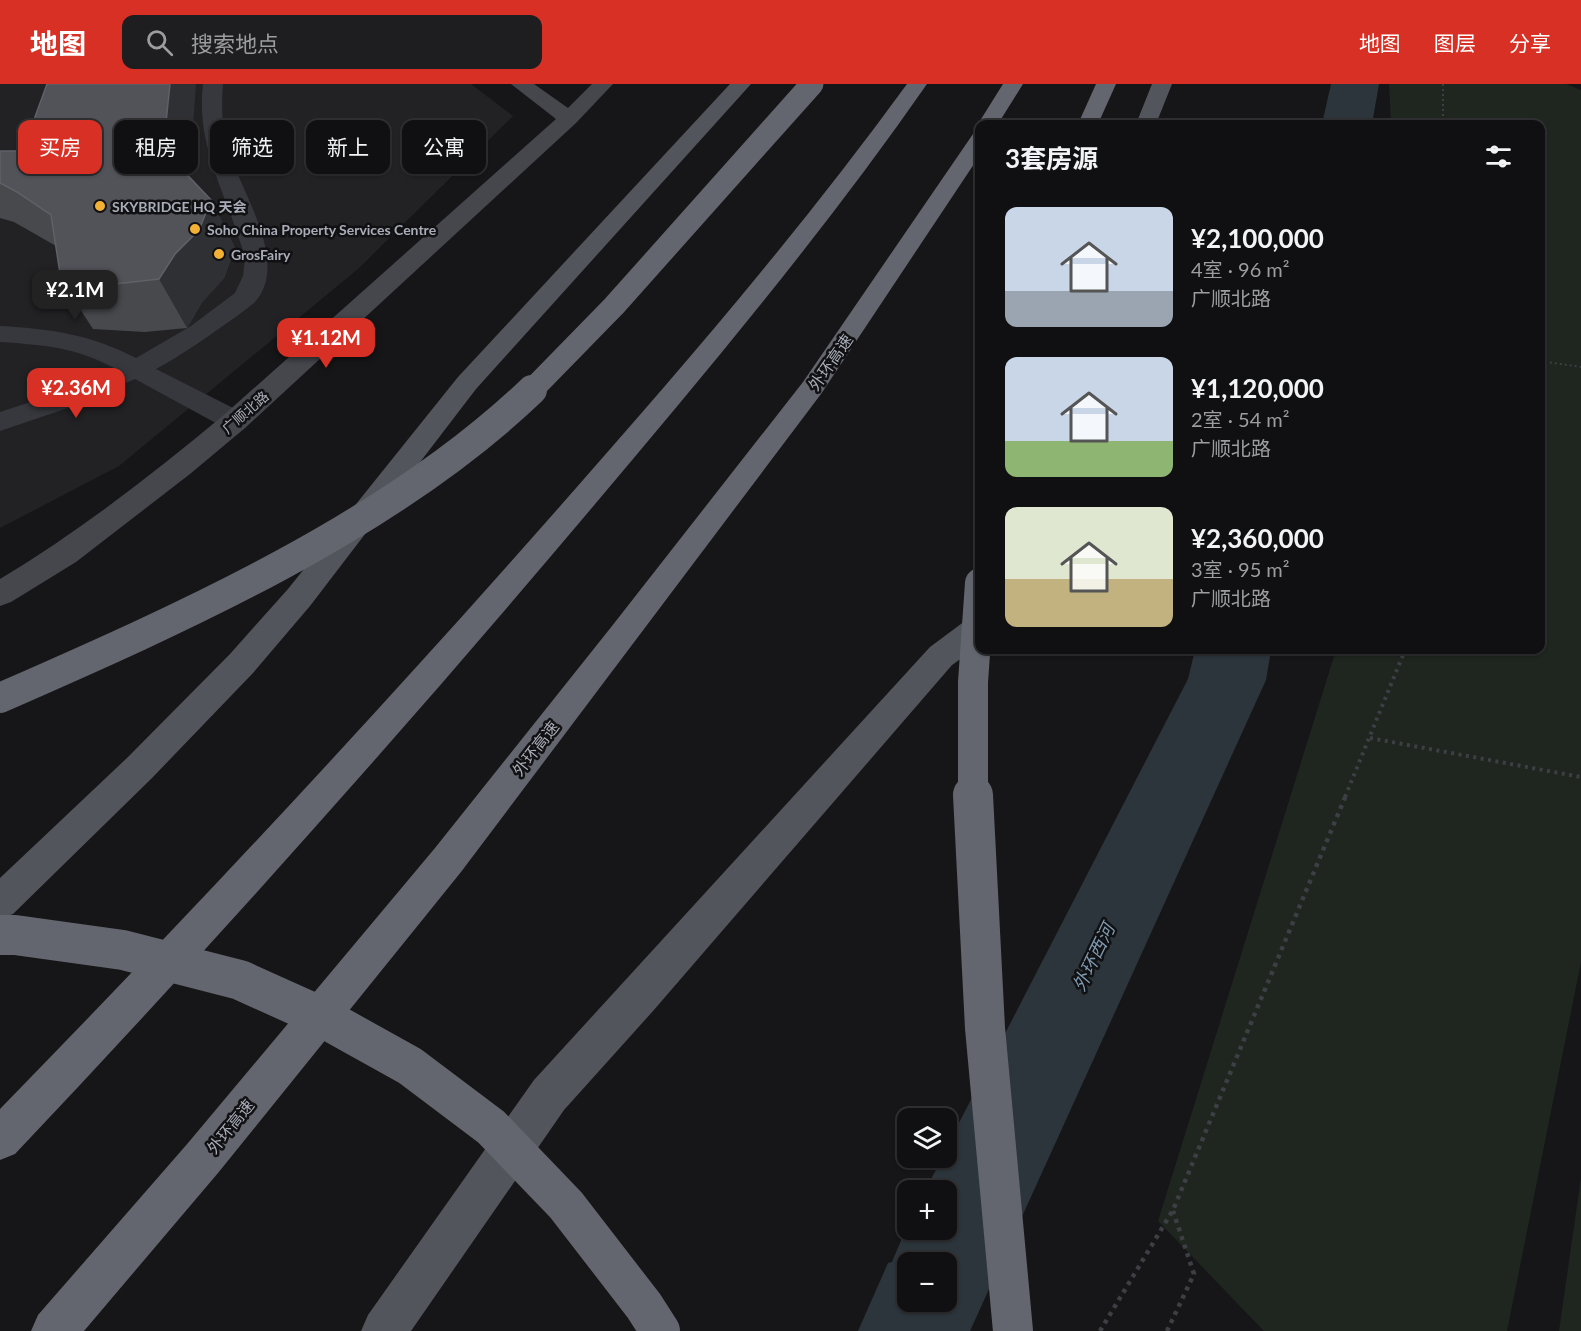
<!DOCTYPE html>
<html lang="zh">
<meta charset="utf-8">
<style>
body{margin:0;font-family:Lato,"Noto Sans SC",sans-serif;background:#1e1e20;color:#f1f3f6;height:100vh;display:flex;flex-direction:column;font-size:22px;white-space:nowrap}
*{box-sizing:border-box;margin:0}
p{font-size:20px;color:#9c9d9f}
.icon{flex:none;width:33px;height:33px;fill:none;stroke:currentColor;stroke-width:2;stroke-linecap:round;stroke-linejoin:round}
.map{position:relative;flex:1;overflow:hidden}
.panel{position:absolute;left:975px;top:36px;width:570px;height:534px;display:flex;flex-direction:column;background:#101012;border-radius:12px;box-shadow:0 2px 4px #0004,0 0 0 2px #303032}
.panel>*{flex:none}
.top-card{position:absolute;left:18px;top:36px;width:570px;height:54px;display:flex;gap:12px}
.buttons{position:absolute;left:897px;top:1024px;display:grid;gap:12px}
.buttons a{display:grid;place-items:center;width:60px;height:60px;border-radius:12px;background:#101012;box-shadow:0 2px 4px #0004,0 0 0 2px #303032;font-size:30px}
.price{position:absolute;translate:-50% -51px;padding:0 14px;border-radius:12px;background:#d93025;color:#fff;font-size:20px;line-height:39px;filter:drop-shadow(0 2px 3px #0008)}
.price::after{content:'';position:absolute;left:50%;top:36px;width:18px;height:14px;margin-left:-9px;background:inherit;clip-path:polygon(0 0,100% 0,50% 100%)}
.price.selected{background:#222;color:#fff}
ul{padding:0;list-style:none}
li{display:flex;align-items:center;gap:18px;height:150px;padding:0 30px}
li span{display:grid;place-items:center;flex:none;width:168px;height:120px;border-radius:12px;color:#555}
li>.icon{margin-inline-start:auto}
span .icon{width:72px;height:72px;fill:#fffc;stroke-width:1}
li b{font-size:26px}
h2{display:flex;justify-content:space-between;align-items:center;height:72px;padding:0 30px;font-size:26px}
.tag{padding:0 21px;border-radius:12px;background:#101012;box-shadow:0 2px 4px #0004,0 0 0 2px #303032;font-size:21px;line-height:54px}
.tag.selected{background:#d93025;color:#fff}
header{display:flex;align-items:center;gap:36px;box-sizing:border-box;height:84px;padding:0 30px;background:#d93025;color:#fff}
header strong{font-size:28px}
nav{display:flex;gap:33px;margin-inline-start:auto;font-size:21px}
.search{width:420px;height:54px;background:#1e1e20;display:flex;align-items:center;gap:15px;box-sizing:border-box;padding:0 21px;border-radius:12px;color:#9c9d9f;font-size:22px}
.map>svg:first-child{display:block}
.built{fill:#222225}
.green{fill:#1e261f}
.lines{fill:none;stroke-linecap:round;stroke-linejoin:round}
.river{fill:#2c353c;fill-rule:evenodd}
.path-far2{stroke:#3d3f44;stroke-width:2;stroke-dasharray:2 3;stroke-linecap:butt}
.path-far1{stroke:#3d3f44;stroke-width:4;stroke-dasharray:3 4.5;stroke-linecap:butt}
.path{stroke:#3d3f44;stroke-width:4.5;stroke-dasharray:4 5;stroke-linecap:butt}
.street{fill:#37383d;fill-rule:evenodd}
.secondary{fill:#45474d;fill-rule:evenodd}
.primary{fill:#53555c;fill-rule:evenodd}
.highway{fill:#63666e;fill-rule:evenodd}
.highway-bridge-far2{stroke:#63666e;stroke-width:23}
.highway-bridge-far1{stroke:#63666e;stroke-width:30}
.highway-bridge{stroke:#63666e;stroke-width:40}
.wall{fill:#47494d}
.shaded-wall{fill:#2f3033}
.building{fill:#525359;stroke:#5f6168;stroke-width:1.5}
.poi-dot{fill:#f2b134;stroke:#111113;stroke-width:2}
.labels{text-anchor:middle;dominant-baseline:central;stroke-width:5;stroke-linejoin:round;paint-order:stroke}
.far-poi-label{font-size:14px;font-weight:bold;fill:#a8adb8;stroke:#111113;text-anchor:start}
.far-street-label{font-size:14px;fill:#a8adb8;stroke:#111113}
.street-label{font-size:16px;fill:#a8adb8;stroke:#111113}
.water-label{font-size:18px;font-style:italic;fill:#7f9bb3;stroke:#111113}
</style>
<header>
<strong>地图</strong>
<div class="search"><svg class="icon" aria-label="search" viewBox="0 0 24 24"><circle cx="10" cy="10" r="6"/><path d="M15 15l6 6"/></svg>搜索地点</div>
<nav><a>地图</a><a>图层</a><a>分享</a></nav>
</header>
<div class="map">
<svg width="1581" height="1247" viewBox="0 0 1581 1247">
<rect width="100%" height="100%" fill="#161618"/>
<path class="built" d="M 0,0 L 471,0 L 513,32 L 358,185 L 119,382 L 0,444 Z"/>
<g class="green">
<path d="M 1389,0 L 1566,0 L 1581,6 L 1581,878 L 1507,1247 L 1264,1247 L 1158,1137 L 1336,566 L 1540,566 L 1540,40 L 1391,40 Z"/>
<path d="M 1581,1094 L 1581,1247 L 1559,1247 Z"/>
</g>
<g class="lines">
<g class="river">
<path d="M 1331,0 L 1379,0 L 1372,40 L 1322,40 Z"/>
<path d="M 1195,566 L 1271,566 L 1266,596 L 970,1247 L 858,1247 L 888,1179 L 892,1178 L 908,1140 L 908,1146 L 946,1146 L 946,1107 L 925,1107 L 942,1074 L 946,1074 L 946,1064 L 1188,595 ZM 908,1179 L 946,1179 L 946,1218 L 908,1218 Z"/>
</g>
<g class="path-far2">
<path d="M 1443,0 L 1443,40"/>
<path d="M 1540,277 L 1581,283"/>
</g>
<g class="path-far1">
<path d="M 1370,654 L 1581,693"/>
<path d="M 1345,713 L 1405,566"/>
</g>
<g class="path">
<path d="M 1100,1247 L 1173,1126 L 1346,711"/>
<path d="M 1167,1247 L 1194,1190 L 1173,1127"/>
</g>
<path class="street" d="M 203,0 L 223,0 C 221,24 222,45 229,68 C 242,109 290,179 255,218 C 250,223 243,227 237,232 C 210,251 185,269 156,285 L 245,330 L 249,337 L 245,344 L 235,346 L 225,344 L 135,295 L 68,324 L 0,347 L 0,328 L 49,312 L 114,284 C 75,263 44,261 0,258 L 0,242 C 52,245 89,250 136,274 L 191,242 L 235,209 L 243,192 L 245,174 C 229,114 195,64 203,0 Z"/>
<path class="secondary" d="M 511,0 L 534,0 L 568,24 L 592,0 L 613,0 L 576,39 L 245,344 L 190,390 L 76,478 L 11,518 L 0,522 L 0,495 C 80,447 153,390 225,330 L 556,35 Z"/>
<g class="primary">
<path d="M 730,0 L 751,0 L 476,305 L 310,522 L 253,589 L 152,694 L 13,830 L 0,835 L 0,794 L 128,673 L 230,570 L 288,505 L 458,293 Z"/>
<path d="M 1152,0 L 1172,0 L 1156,40 L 1136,40 Z"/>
<path d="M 980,531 L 980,561 L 952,581 L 653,927 L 564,1026 L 411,1247 L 361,1247 L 368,1231 L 534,996 L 930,563 L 969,534 Z"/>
</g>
<g class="highway">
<path d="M 907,0 L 927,0 C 822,151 703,292 585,432 C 401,650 211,863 15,1070 L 0,1076 L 0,1025 C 192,828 380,627 562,420 C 682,284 800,147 907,0 Z"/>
<path d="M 1003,0 L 1023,0 L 998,40 L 980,40 L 980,43 L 978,40 Z"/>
<path d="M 1096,0 L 1116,0 L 1098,40 L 1078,40 Z"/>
<path d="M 980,48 L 980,71 L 821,310 L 461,788 L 218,1089 L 84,1247 L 31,1247 L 38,1231 L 188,1059 L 435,764 L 612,542 L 803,298 L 973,50 Z"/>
</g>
<path class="highway-bridge-far2" d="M 530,308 L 614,222 L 812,0"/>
<g class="highway-bridge-far1">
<path d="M 0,614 C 180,535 389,443 532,306"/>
<path d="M 973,713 L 973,598 L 980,499"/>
</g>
<g class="highway-bridge">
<path d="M 973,711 L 985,944 L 1013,1247"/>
<path d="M 0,851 L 15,851 L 123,866 L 240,896 L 322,933 L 410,982 L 491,1043 L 566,1121 L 644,1222 L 660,1247"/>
</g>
</g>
<path class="wall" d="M 0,67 L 190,93 L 211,116 L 235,164 L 224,194 L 202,218 L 187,244 L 145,248 L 93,245 L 61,196 L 56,162 L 14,138 L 0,134 Z"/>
<g class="shaded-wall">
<path d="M 170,0 L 196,0 L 189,96 L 177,80 L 165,48 Z"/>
<path d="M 211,116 L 235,164 L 224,194 L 202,218 L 187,244 L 159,195 Z"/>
</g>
<path class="building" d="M 47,0 L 170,0 L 165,48 L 177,80 L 211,116 L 199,146 L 175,170 L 159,195 L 115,200 L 61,196 L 51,131 L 17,108 L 0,99 L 0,67 L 21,67 L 35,62 L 35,33 Z"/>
<g class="poi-dot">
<circle cx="100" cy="122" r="6"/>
<circle cx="195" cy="145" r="6"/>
<circle cx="219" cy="170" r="6"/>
</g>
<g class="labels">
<g class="far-poi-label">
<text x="112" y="122">SKYBRIDGE HQ 天会</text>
<text x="207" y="145">Soho China Property Services Centre</text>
<text x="231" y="170">GrosFairy</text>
</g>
<g class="far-street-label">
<text transform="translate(245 328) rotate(-41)">广顺北路</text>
</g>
<g class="street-label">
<text transform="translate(830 278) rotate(-55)">外环高速</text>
<text transform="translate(535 664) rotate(-52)">外环高速</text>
<text transform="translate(230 1042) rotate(-51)">外环高速</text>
</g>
<g class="water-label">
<text transform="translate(1093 873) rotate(-64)">外环西河</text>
</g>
</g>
</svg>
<div class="buttons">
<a><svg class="icon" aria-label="layers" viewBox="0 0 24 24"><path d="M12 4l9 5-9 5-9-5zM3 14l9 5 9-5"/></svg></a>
<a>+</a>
<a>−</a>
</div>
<b class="price selected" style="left:75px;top:237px">¥2.1M</b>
<b class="price" style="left:326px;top:285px">¥1.12M</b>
<b class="price" style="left:76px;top:335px">¥2.36M</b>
<div class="top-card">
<a class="tag selected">买房</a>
<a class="tag">租房</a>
<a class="tag">筛选</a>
<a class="tag">新上</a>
<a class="tag">公寓</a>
</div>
<section class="panel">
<h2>3套房源<svg class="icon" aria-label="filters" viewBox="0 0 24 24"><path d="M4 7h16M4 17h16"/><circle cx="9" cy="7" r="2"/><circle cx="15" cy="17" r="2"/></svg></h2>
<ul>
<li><span style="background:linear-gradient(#c9d6e8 70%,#9aa5b1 0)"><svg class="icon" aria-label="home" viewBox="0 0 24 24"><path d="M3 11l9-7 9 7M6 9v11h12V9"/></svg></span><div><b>¥2,100,000</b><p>4室 · 96 m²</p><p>广顺北路</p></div></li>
<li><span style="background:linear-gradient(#c9d6e8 70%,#8fb573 0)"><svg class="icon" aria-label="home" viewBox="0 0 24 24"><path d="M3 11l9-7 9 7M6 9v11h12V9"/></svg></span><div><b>¥1,120,000</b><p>2室 · 54 m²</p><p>广顺北路</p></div></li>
<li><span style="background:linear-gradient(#dfe7d0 60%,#c2b280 0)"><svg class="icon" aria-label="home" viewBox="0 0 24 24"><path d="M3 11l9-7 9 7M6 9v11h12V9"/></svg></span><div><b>¥2,360,000</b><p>3室 · 95 m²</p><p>广顺北路</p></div></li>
</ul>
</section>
</div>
